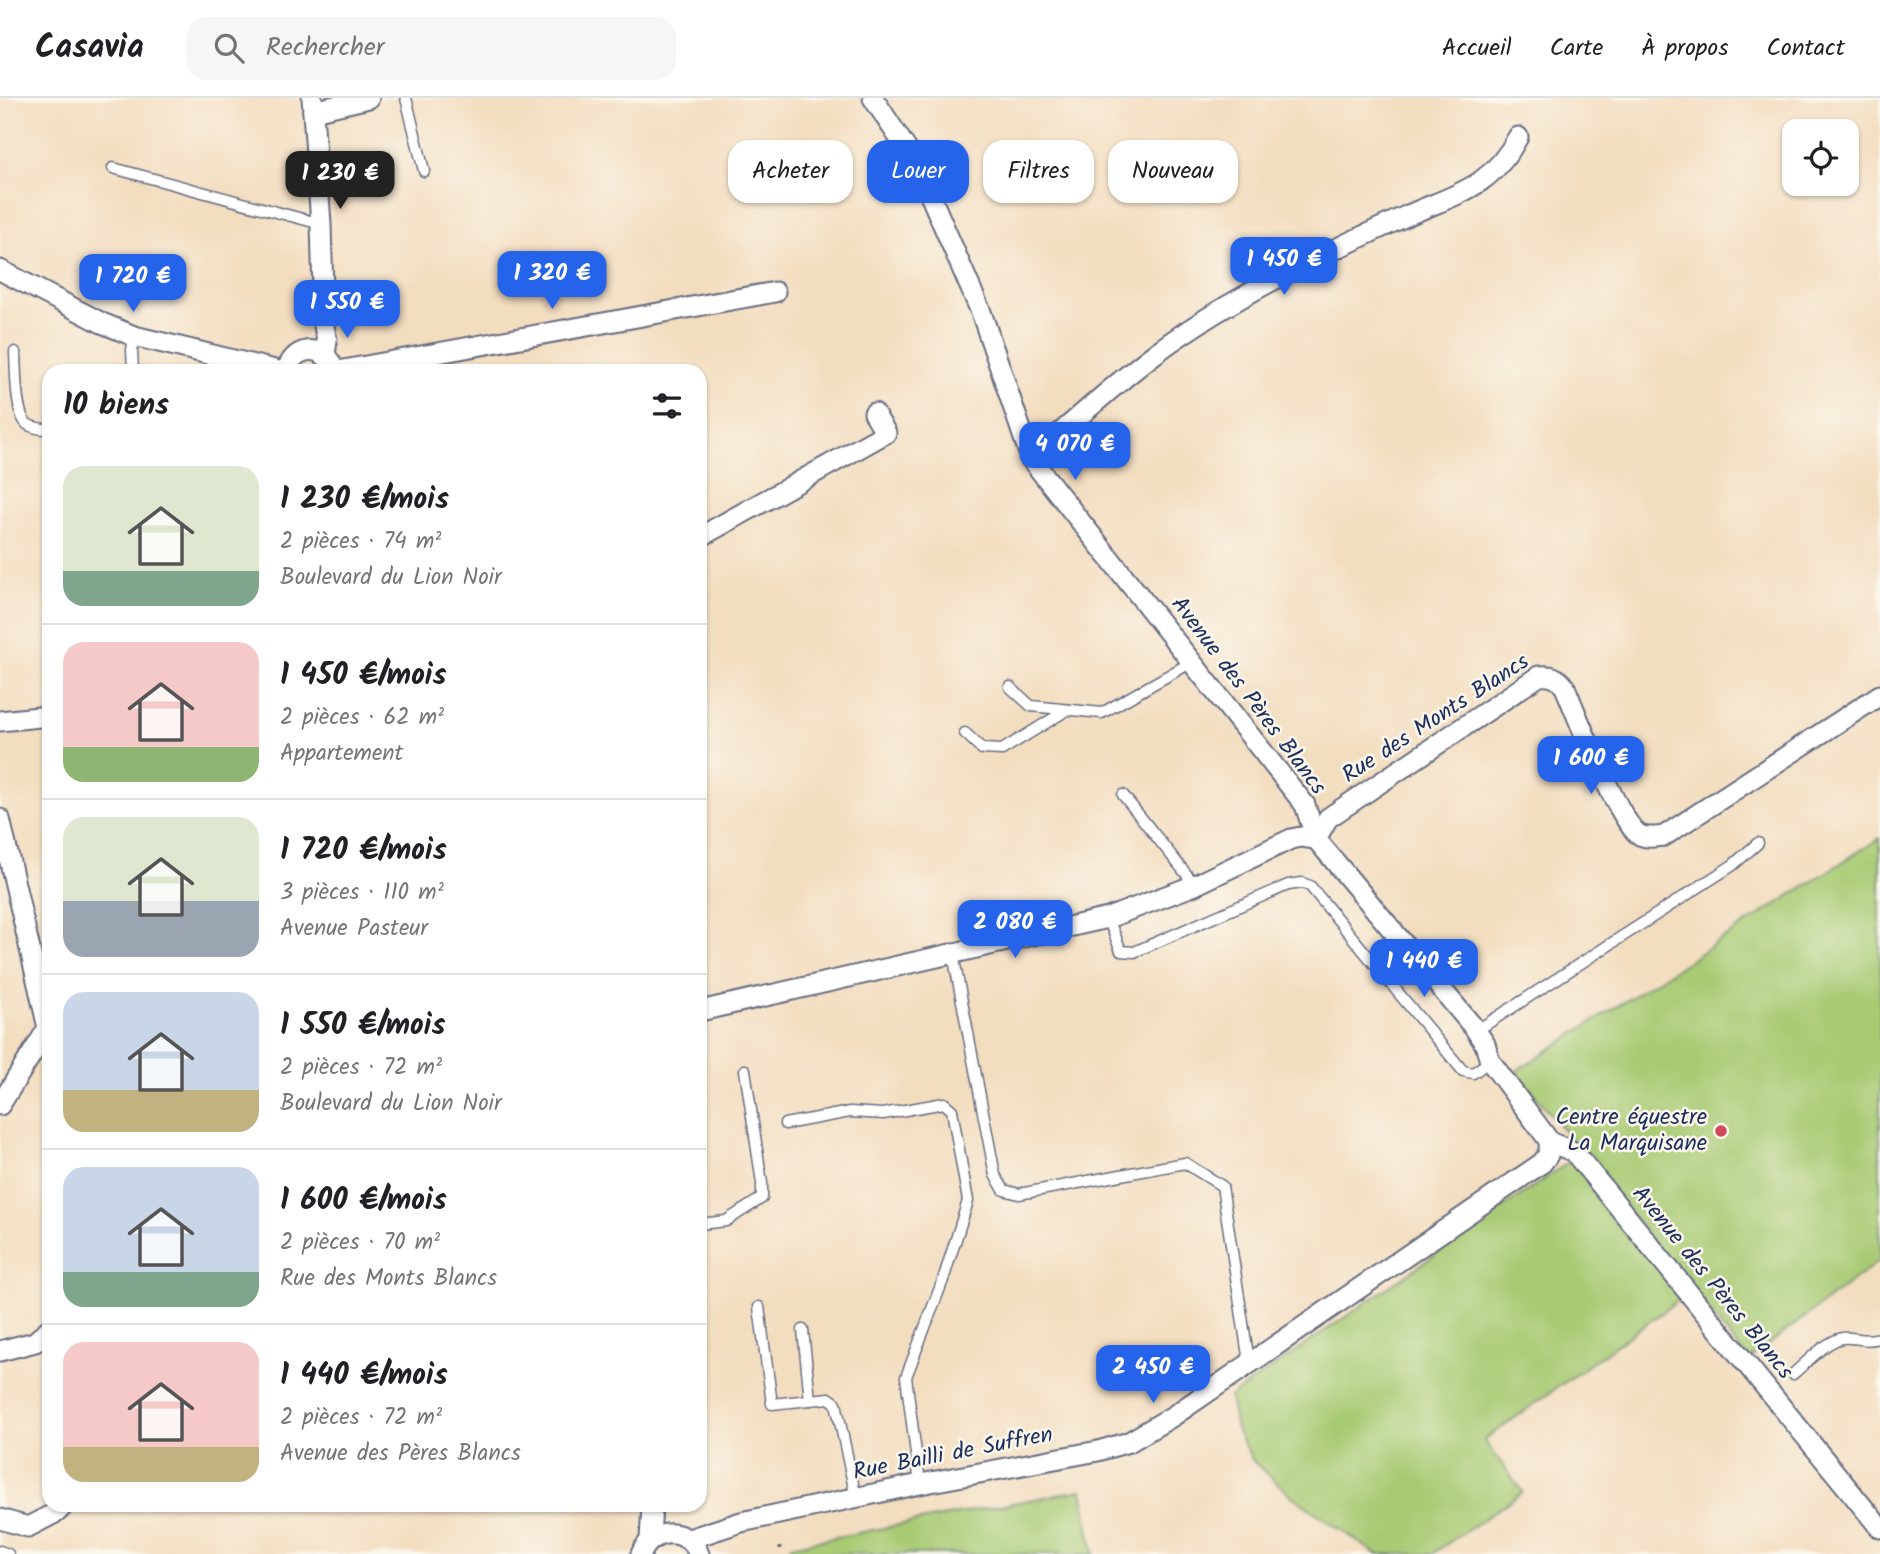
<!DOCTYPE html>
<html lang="fr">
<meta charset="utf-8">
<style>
body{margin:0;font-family:Kalam,sans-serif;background:#f6f6f6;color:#202124;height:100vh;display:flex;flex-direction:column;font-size:26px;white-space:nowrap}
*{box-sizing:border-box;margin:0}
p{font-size:23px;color:#757577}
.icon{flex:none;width:38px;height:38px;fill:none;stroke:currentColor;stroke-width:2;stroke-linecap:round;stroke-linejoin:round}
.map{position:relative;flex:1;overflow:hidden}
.drawer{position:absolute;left:42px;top:266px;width:665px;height:1148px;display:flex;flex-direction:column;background:#fff;border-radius:21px;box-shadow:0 2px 5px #0004}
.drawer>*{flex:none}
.hud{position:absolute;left:728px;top:42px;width:665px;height:63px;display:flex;gap:14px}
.buttons{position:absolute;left:1782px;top:21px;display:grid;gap:14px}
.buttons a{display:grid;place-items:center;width:77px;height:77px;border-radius:14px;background:#fff;box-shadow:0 2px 5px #0004;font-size:35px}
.price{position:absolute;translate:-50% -60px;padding:0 16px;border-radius:14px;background:#2563eb;color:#fff;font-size:23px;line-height:46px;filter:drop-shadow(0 2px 4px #0008)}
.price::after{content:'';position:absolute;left:50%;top:42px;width:21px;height:16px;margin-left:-10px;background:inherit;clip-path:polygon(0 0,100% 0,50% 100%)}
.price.active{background:#222;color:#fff}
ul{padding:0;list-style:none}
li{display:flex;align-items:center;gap:21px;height:175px;padding:0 21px}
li+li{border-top:2px solid #e0e0e0}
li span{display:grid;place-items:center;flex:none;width:196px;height:140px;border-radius:21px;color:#555}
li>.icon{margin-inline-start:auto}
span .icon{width:84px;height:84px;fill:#fffc;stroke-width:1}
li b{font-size:30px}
h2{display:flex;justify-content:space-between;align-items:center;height:84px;padding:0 21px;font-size:30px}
.tag{padding:0 24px;border-radius:21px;background:#fff;box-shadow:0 2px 5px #0004;font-size:24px;line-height:63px}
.tag.active{background:#2563eb;color:#fff}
header{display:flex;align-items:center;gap:42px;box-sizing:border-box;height:98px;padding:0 35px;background:#fff;border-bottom:2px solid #e0e0e0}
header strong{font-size:33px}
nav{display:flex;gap:38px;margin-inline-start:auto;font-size:24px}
.search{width:490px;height:63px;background:#f6f6f6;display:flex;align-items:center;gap:18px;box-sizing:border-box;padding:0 24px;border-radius:21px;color:#757577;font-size:26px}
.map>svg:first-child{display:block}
.green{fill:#a8ca73;stroke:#627c68;stroke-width:2}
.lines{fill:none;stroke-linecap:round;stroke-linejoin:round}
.lane-casing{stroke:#676c80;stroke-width:13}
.street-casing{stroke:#676c80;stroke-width:23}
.path{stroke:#676c80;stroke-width:3.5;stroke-dasharray:2 5;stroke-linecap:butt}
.lane{stroke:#fff;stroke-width:10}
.street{stroke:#fff;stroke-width:19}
.poi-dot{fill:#d1495b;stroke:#fbf7ec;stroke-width:2.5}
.labels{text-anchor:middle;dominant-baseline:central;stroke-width:5;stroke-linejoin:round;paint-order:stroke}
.street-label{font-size:23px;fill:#1b2f5e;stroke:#fbf7ec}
.poi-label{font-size:23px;fill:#1b2f5e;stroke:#fbf7ec;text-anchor:end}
</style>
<header>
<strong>Casavia</strong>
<div class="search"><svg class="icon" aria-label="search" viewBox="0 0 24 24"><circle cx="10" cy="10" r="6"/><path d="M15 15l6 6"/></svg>Rechercher</div>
<nav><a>Accueil</a><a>Carte</a><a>À propos</a><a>Contact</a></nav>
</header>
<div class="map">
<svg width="1880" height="1456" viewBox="0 0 1880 1456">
<rect width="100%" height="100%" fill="#fbf7ec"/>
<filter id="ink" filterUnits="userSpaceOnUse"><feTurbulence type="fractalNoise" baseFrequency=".0143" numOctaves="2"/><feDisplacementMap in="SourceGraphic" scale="14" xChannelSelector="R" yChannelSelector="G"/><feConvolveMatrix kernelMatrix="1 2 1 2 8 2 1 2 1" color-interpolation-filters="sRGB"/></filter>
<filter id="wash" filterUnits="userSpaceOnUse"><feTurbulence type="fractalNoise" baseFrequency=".00686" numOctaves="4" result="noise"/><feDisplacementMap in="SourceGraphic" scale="28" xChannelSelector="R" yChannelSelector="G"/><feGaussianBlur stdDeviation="1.57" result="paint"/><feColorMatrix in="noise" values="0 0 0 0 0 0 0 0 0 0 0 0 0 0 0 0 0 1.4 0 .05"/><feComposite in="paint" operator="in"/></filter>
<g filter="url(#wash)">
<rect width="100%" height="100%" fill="#f3ddbf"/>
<g class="green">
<path d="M 1880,740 L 1880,1162 L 1748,1262 L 1516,973 Z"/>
<path d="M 1573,1061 L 1686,1197 L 1484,1342 L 1523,1394 L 1432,1456 L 1376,1456 L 1293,1399 L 1253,1363 L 1236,1332 L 1230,1299 Z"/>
<path d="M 1082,1392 L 1094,1456 L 791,1456 L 790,1448 Z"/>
</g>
</g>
<g filter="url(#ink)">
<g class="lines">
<g class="lane-casing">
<g id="lane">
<path d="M 406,0 L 424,73"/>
<path d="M 113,70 L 321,126"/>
<path d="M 15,254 C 16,271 15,315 27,326 C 33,330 42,331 49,331"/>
<path d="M 133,273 L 132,252 L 134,238"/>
<path d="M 1010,589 L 1031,608 L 1102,615 L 1192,564"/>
<path d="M 965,635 L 982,651 L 1002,652 L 1067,612"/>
<path d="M 1123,697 L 1195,787"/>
<path d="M 1108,820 L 1121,853 L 1134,854 L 1288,787 L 1302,785 L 1310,788 L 1463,973 L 1473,975 L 1490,963"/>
<path d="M 953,856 L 995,1077 L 1004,1092 L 1019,1096 L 1185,1065 L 1222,1088 L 1249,1264"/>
<path d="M 1475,931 L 1482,929 L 1733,767 L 1758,745"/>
<path d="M 785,1026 L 850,1014 L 883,1016 L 944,1005 L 952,1012 L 968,1103 L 943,1182 L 906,1279 L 920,1386"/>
<path d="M 700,1126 L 726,1123 L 762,1100 L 762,1085 L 745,972"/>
<path d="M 759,1209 L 772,1306 L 829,1300 L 836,1305 L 856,1400"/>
<path d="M 803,1232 L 810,1302"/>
<path d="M 1793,1276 C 1806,1265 1825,1244 1842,1240 C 1855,1238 1862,1245 1880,1240"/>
<path d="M 0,1453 L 8,1456"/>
</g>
</g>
<g class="street-casing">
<g id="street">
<path d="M 312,0 L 321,126 L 324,228 L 327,242 L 325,257"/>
<path d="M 873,0 L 917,67 L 981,214 L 1031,361 L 1305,707 L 1316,741 L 1475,931 L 1485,946 L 1490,963 L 1550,1044 L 1574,1054 L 1880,1430"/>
<path d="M 313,13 L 369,0"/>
<path d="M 0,172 L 102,225 L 134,238 L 279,273"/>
<path d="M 287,273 C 292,250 319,245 331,265"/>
<path d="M 338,273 L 775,194"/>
<path d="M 1031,361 C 1072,325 1113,287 1157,254 C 1233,198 1319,158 1404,119 C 1454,96 1490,92 1518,39"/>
<path d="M 700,439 L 886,335 L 874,315"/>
<path d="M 0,623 L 49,618"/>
<path d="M 0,721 L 48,930 L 0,1007"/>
<path d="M 1316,741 L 1328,720 L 1539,578 C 1552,577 1557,579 1565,589 C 1577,618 1617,720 1638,736 C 1646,741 1655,739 1664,738 L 1880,597"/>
<path d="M 700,913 L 1108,820 L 1195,787 L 1291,741 L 1301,739 L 1316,741"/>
<path d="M 0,1253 L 35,1244 L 49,1231"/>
<path d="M 0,1421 L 28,1429 L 57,1414 L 64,1407"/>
<path d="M 689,1441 L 741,1424 L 920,1386 L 1098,1353 L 1129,1344 L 1173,1318 L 1542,1065 L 1548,1057 L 1550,1044"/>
<path d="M 650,1442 L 652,1407"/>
<path d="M 641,1456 C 652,1429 688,1429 699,1456"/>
</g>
</g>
<path class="path" d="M 780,1449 L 781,1456"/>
<use href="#lane" class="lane"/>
<use href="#street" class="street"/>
</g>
</g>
<circle class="poi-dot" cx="1721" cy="1033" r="7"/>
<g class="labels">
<g class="street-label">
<text transform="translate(1248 598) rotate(53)">Avenue des Pères Blancs</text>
<text transform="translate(1436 621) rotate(-33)">Rue des Monts Blancs</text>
<text transform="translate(1712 1185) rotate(51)">Avenue des Pères Blancs</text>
<text transform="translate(953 1356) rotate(-11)">Rue Bailli de Suffren</text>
</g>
<g class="poi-label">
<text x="1707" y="1020">Centre équestre<tspan x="1707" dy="26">La Marquisane</tspan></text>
</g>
</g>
</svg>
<div class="buttons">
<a><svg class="icon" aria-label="locate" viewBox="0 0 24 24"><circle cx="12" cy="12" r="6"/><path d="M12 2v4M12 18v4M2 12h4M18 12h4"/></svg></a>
</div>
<b class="price active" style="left:340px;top:113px">1 230 €</b>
<b class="price" style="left:1284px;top:199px">1 450 €</b>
<b class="price" style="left:552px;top:213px">1 320 €</b>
<b class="price" style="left:133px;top:216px">1 720 €</b>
<b class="price" style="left:347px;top:242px">1 550 €</b>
<b class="price" style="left:1075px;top:384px">4 070 €</b>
<b class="price" style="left:1591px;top:698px">1 600 €</b>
<b class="price" style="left:1015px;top:862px">2 080 €</b>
<b class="price" style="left:1424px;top:901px">1 440 €</b>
<b class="price" style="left:1153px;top:1307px">2 450 €</b>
<div class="hud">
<a class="tag">Acheter</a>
<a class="tag active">Louer</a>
<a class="tag">Filtres</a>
<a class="tag">Nouveau</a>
</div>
<section class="drawer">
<h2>10 biens<svg class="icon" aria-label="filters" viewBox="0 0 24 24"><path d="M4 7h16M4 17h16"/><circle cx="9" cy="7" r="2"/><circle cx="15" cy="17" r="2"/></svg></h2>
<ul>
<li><span style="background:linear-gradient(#dfe7d0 75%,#7fa58c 0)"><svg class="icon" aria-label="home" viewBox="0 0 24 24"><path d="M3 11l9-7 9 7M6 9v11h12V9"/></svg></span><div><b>1 230 €/mois</b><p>2 pièces · 74 m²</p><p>Boulevard du Lion Noir</p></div></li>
<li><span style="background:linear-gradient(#f6c9c9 75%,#8fb573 0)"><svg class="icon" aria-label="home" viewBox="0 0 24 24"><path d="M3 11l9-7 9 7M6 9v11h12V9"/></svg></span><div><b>1 450 €/mois</b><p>2 pièces · 62 m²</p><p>Appartement</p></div></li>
<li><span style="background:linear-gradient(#dfe7d0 60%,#9aa5b1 0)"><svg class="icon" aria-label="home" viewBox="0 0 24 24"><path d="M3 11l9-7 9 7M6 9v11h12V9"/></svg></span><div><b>1 720 €/mois</b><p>3 pièces · 110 m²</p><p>Avenue Pasteur</p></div></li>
<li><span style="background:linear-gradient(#c9d6e8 70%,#c2b280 0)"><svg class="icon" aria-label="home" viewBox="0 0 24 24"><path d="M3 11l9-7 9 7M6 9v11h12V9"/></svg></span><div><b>1 550 €/mois</b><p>2 pièces · 72 m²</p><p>Boulevard du Lion Noir</p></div></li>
<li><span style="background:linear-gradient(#c9d6e8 75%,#7fa58c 0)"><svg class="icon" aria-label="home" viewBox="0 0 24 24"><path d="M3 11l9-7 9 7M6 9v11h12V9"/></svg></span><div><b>1 600 €/mois</b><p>2 pièces · 70 m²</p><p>Rue des Monts Blancs</p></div></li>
<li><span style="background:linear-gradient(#f6c9c9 75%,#c2b280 0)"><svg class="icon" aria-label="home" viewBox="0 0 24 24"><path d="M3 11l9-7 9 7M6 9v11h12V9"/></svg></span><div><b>1 440 €/mois</b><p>2 pièces · 72 m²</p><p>Avenue des Pères Blancs</p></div></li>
</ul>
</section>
</div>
